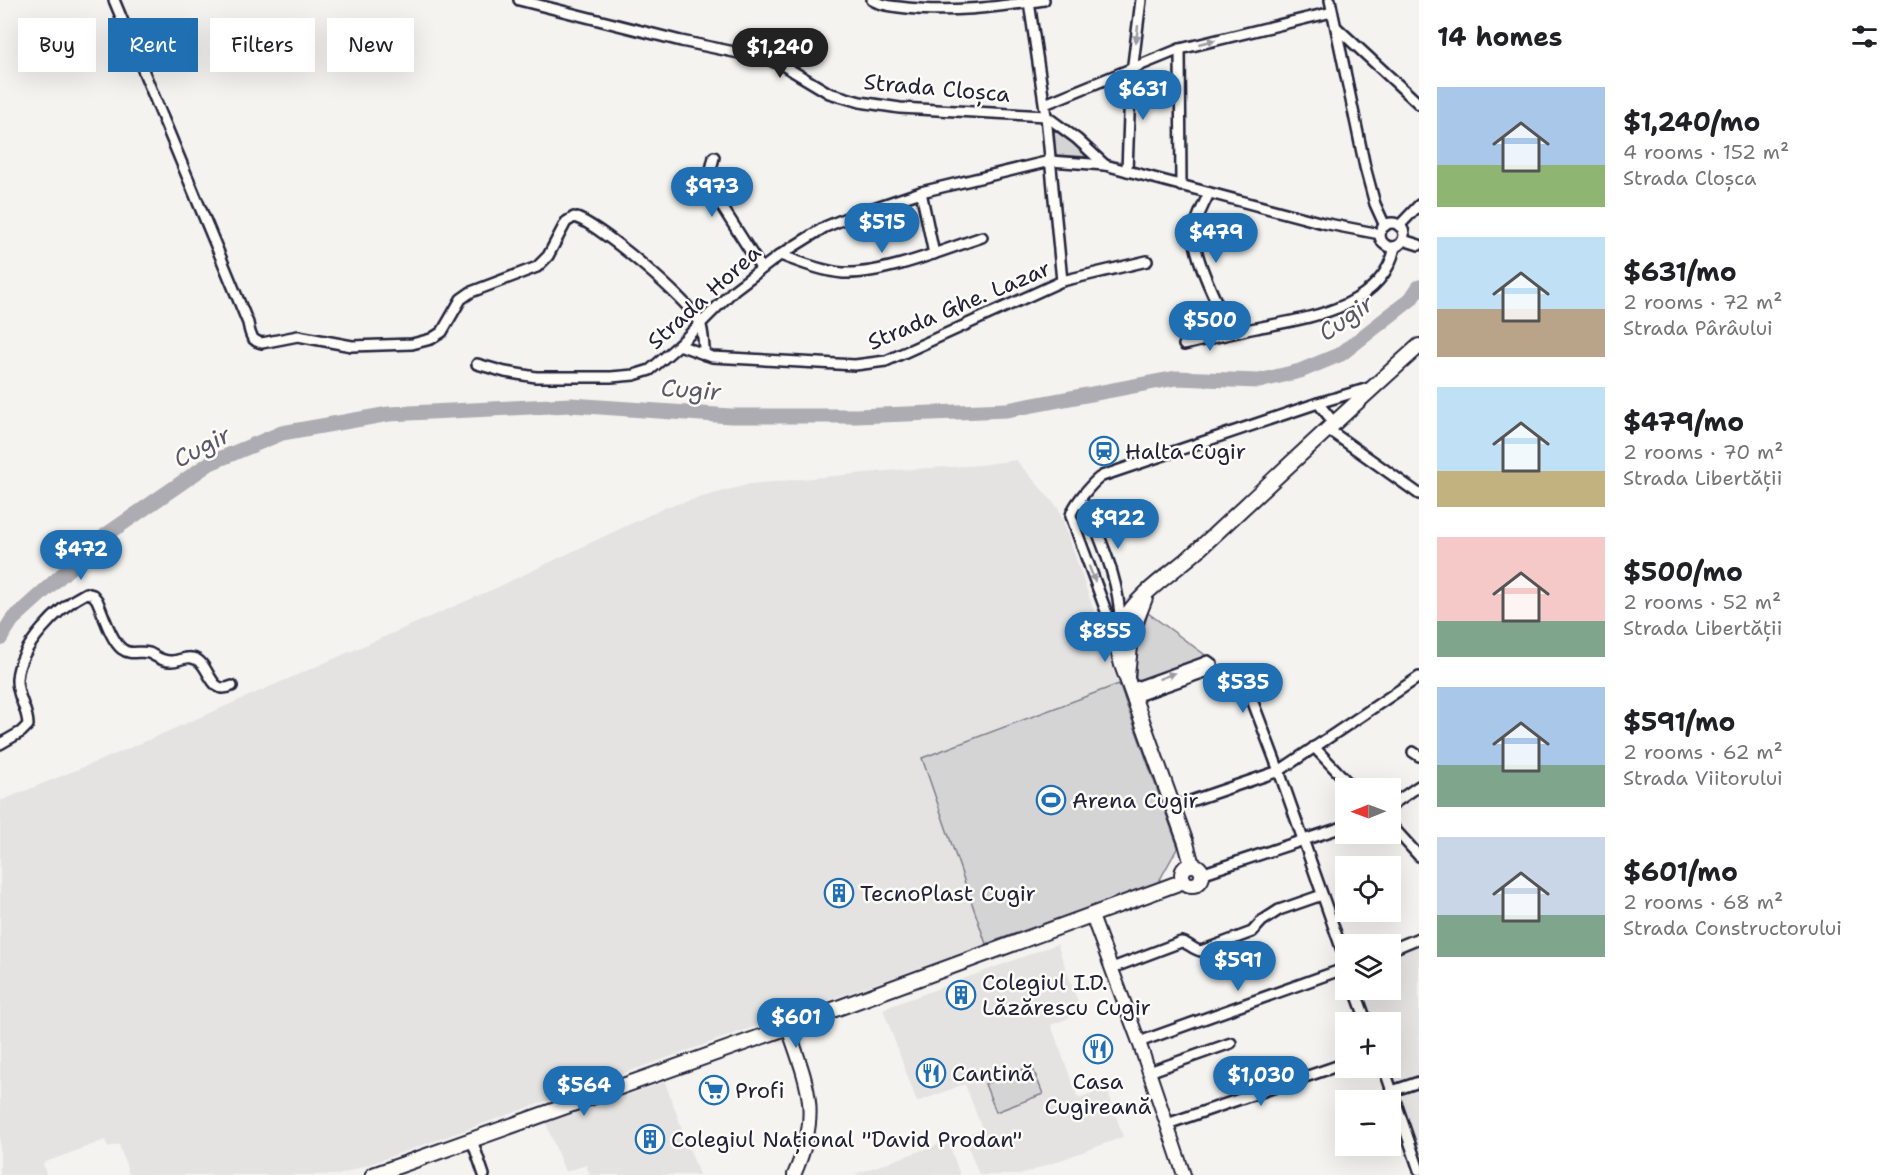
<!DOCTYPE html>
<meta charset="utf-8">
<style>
body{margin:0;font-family:"Shantell Sans",sans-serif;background:#f6f6f6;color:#202124;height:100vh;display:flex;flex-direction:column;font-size:22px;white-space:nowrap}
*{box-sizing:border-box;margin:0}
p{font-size:20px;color:#757577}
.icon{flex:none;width:33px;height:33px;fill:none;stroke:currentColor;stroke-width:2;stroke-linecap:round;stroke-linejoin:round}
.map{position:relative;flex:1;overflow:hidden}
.panel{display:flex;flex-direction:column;background:#fff;width:480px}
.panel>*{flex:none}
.guide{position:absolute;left:18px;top:18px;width:570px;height:54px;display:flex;gap:12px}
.needle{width:39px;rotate:269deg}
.buttons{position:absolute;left:1335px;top:778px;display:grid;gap:12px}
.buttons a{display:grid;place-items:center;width:66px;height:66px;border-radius:0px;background:#fff;box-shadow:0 6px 24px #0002;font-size:30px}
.price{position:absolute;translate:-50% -51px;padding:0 14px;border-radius:21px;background:#1f6fb2;color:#fff;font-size:20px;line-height:39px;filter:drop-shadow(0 2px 3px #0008)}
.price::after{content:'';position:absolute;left:50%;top:36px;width:18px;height:14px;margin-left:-9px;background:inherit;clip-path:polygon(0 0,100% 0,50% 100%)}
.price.selected{background:#222;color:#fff}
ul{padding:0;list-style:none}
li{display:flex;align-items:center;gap:18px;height:150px;padding:0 18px}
li span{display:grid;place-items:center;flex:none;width:168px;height:120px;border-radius:0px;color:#555}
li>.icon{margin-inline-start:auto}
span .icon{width:72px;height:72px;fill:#fffc;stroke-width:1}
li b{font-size:26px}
h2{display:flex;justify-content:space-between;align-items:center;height:72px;padding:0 18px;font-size:26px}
.tag{padding:0 21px;border-radius:0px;background:#fff;box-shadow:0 6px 24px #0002;font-size:21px;line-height:54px}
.tag.selected{background:#1f6fb2;color:#fff}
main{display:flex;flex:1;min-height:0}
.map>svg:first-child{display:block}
.built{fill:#e4e3e2}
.green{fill:#d5d4d5;stroke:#7c7b88;stroke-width:1.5}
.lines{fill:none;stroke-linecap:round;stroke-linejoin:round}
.river{stroke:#acacb2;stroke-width:15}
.minor-casing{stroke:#22223b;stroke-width:14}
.tertiary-casing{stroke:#22223b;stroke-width:16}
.secondary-casing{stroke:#22223b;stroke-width:18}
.minor{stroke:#fdfcf7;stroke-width:9}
.tertiary{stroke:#fdfcf7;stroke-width:12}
.secondary{stroke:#fdfcf7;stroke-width:14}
.oneway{fill:#9a9aa2}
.labels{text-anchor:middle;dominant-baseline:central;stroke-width:5;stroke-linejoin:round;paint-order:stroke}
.street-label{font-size:22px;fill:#22223b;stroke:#fdfcf7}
.poi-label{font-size:22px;fill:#22223b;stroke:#fdfcf7;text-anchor:start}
.water-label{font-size:24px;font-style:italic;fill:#59596b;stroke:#fdfcf7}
</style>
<main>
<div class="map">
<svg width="1419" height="1175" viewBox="0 0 1419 1175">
<rect width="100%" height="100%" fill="#f4f3ef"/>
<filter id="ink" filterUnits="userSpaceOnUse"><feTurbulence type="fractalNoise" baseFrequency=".0167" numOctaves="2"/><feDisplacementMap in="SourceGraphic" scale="12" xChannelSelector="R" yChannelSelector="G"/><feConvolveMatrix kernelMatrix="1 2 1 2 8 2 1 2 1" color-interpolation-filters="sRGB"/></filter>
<g filter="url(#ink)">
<g class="built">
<path d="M 1016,460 L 1059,509 L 1119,684 L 922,758 L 986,944 L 339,1175 L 129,1175 L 119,1144 L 108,1147 L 105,1140 L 43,1163 L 46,1175 L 0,1175 L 0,801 L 123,751 L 496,588 L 666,507 L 750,484 L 897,470 L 980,465 Z"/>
<path d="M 1057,944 L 1082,1013 L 1051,1025 L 1078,1098 L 1107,1088 L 1123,1137 L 1020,1175 L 979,1175 L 964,1136 L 982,1129 L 965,1084 L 917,1102 L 883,1009 Z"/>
<path d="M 1419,945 L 1419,1156 L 1388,1068 L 1390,1068 L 1390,1023 L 1372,1023 L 1361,990 L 1390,990 L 1391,956 Z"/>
<path d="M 665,1082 L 699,1175 L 590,1175 L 586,1165 L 565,1172 L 546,1123 Z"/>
<path d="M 948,1141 L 960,1175 L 853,1175 Z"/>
</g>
<g class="green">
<path d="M 1054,130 L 1091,157 L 1055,155 Z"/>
<path d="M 1148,613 L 1208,657 L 1136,684 L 1136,654 Z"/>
<path d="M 1119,684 L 1178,847 L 1158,883 L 986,944 L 922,758 Z"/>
<path d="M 1032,1066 L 1043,1094 L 996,1112 L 985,1084 Z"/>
</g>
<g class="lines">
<path class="river" d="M 0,639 L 12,620 L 106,535 L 210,463 L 282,433 L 389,414 L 571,405 L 731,416 L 856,416 L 1007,410 L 1176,378 L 1259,381 L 1300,371 L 1341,354 L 1411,299 L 1419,287"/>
<g class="minor-casing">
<g id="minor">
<path d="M 114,0 L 248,323 C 250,332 250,341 262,343 L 298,336 L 352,346 L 412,344 L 431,339 L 442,332 L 461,299 L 471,292 L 537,267 L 548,256 L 566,222 L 574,217 C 598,223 690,301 700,323 C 704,332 703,346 705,355"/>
<path d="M 519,0 L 681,41 L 768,59 L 784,66 L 829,93 L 860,102 L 900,108 L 1046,116 L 1077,139 L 1105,165"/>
<path d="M 872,0 C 880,5 890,6 899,7 C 948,14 996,7 1044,0"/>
<path d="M 1330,0 L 1365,167 L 1375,204 L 1385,226"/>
<path d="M 1029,2 L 1046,116 L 1062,281"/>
<path d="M 1336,27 L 1419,104"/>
<path d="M 1180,49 L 1181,186"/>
<path d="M 1045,104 L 1180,49 L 1332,12"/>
<path d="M 714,157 L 709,178 L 712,191 L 761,268"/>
<path d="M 1127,171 L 1130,88 L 1141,0"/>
<path d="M 921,192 L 934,254"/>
<path d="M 1209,193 C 1204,205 1195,219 1194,232 C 1193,258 1220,309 1231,333"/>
<circle cx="1392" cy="235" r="12"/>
<path d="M 1399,226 L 1419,205"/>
<path d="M 1403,240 L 1419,245"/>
<path d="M 780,255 C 800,262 821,271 843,273 C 882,275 944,250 982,237"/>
<path d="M 679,345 L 712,357 L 855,365 L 886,361 L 1062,281 L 1147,261"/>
<path d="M 1184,345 C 1208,339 1232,333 1256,328 C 1307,318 1382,309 1395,247"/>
<path d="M 477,364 L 505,372 L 536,377 L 611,377 L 634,375 L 650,370 L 679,345 L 734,290 L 780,255 L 825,227 L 856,214 L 921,192 L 1050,161 L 1105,165 L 1323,223 L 1380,234"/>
<path d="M 1318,403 L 1335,424"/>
<path d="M 1329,430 L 1419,494"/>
<path d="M 1079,503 L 1087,506 C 1102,544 1120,582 1120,622"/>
<path d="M 1113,630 L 1071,516 C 1071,508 1093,481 1102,476 L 1318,403 L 1369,388"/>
<path d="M 1246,684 L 1279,771 L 1346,962"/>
<path d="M 1131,689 L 1203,663 L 1208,661 L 1212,664 L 1210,669 L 1205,672 L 1134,697"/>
<path d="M 0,744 L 21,732 L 28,725 C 28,709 16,695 17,679 C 19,647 58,607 86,593 L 93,595 L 97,600 C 103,613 111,641 122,649 C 131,656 139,650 149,653 C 156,656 161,661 170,661 C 177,662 185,656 192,658 C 211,661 208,697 232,686"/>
<path d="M 1314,747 L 1354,789"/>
<path d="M 1413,752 L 1419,756"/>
<path d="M 1390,806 L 1419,786"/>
<path d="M 1173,807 L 1279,771 L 1419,677"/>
<path d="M 1390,824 L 1419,856"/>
<path d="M 1201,874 L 1346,826"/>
<path d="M 1390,950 L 1419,938"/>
<path d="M 1112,968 L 1181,942 C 1189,943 1193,950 1201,951 L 1252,932 L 1262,921 L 1279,910 L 1322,895"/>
<path d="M 1355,990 L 1367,1023"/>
<path d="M 1139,1042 L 1346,968"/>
<path d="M 1384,1068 L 1419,1170"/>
<path d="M 1149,1072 L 1231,1043"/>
<path d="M 1392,1091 L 1419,1082"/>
<path d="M 1167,1124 L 1346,1063"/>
<path d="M 472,1140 L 484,1175"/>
</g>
</g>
<g class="tertiary-casing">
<g id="tertiary">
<path d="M 1092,916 L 1139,1042 L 1184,1175"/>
<path d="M 790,1034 C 810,1091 820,1117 794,1175"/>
</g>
</g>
<g class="secondary-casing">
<g id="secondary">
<path d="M 1123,622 C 1137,594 1175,571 1198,550 C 1271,482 1344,413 1419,346"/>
<path d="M 1132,630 L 1128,624 L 1120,622 L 1114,628 C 1111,634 1114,639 1121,642 L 1129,639 L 1145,598"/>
<path d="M 1115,639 L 1122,665 L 1186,843 L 1192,865"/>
<path d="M 1127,676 L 1131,636"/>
<circle cx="1192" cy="875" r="10"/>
<path d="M 797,1023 L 1184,881"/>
<path d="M 373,1175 L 783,1029"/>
</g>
</g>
<use href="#minor" class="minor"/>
<use href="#tertiary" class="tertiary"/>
<use href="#secondary" class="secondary"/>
</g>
<defs><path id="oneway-solid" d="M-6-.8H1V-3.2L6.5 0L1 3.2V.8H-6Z" transform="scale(1.5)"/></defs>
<g class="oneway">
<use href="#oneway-solid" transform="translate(1137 34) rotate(97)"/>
<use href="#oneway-solid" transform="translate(1207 42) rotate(-14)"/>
<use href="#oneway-solid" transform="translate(1092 574) rotate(69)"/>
<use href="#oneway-solid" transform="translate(1167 676) rotate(-20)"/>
</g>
</g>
<defs>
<g id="station-ring" transform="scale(1.5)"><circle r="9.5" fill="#fdfcf7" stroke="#1f6fb2" stroke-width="1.5"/><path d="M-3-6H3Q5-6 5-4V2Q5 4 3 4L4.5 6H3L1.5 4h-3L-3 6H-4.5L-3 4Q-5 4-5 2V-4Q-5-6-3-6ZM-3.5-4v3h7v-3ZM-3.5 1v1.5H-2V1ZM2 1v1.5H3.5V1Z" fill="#1f6fb2"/></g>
<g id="stadium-ring" transform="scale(1.5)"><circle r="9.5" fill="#fdfcf7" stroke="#1f6fb2" stroke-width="1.5"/><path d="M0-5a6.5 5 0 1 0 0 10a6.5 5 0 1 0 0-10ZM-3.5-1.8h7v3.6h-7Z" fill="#1f6fb2"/></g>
<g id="building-ring" transform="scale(1.5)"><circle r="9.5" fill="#fdfcf7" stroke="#1f6fb2" stroke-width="1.5"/><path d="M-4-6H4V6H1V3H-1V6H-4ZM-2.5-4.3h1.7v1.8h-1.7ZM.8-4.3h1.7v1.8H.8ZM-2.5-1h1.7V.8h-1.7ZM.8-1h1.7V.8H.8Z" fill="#1f6fb2"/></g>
<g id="restaurant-ring" transform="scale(1.5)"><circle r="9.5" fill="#fdfcf7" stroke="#1f6fb2" stroke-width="1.5"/><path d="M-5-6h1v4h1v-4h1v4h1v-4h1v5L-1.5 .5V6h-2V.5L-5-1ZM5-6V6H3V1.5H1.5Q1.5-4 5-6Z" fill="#1f6fb2"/></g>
<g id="supermarket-ring" transform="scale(1.5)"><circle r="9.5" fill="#fdfcf7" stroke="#1f6fb2" stroke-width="1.5"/><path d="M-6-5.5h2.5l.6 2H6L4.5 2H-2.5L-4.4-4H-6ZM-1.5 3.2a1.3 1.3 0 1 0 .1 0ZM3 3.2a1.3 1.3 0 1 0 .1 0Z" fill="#1f6fb2"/></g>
</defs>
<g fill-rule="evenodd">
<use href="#station-ring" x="1104" y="451"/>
<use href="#stadium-ring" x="1051" y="800"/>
<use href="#building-ring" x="839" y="893"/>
<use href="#building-ring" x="961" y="995"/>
<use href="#restaurant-ring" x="1098" y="1049"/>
<use href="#restaurant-ring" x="931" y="1073"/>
<use href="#supermarket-ring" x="714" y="1090"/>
<use href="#building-ring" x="650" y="1139"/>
</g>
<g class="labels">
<g class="street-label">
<text transform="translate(937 88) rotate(5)">Strada Cloșca</text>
<text transform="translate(704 297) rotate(-42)">Strada Horea</text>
<text transform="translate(959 305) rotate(-23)">Strada Ghe. Lazar</text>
</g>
<g class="poi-label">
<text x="1125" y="451">Halta Cugir</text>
<text x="1072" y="800">Arena Cugir</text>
<text x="860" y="893">TecnoPlast Cugir</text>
<text x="982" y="982">Colegiul I.D.<tspan x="982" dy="25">Lăzărescu Cugir</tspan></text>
<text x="952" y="1073">Cantină</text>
<text x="1098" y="1081" text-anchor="middle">Casa<tspan x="1098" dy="25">Cugireană</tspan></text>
<text x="735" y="1090">Profi</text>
<text x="671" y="1139">Colegiul Național "David Prodan"</text>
</g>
<g class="water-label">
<text transform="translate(1346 318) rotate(-35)">Cugir</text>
<text transform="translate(691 390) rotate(4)">Cugir</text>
<text transform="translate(202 447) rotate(-28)">Cugir</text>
</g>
</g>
</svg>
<div class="buttons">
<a><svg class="needle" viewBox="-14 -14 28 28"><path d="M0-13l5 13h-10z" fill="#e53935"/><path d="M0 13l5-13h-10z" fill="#757577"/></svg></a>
<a><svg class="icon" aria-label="locate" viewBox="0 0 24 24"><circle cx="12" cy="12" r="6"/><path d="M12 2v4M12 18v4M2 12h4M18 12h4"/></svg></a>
<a><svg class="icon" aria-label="layers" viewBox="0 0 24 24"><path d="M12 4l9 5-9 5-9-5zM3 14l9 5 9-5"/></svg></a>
<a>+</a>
<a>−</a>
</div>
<b class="price selected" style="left:780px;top:79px">$1,240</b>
<b class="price" style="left:1143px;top:121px">$631</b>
<b class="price" style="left:712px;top:218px">$973</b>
<b class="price" style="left:882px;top:254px">$515</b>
<b class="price" style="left:1216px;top:264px">$479</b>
<b class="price" style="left:1210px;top:352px">$500</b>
<b class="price" style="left:1118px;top:550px">$922</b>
<b class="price" style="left:81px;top:581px">$472</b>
<b class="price" style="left:1105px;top:663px">$855</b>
<b class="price" style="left:1243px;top:714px">$535</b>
<b class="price" style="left:1238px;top:992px">$591</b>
<b class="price" style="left:796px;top:1049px">$601</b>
<b class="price" style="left:1261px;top:1107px">$1,030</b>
<b class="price" style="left:584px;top:1117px">$564</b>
<div class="guide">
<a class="tag">Buy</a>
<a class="tag selected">Rent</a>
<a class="tag">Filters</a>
<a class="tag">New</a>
</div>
</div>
<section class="panel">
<h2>14 homes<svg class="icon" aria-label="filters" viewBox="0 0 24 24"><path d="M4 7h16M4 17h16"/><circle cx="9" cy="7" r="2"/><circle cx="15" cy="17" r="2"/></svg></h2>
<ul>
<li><span style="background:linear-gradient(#a9c7e8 65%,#8fb573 0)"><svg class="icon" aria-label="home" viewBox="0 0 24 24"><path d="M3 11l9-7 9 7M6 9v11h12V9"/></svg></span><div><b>$1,240/mo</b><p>4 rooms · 152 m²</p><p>Strada Cloșca</p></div></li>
<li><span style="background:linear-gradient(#bfe0f5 60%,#b9a48a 0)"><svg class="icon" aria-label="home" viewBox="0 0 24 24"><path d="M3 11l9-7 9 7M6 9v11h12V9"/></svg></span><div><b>$631/mo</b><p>2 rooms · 72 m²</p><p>Strada Pârâului</p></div></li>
<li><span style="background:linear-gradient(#bfe0f5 70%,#c2b280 0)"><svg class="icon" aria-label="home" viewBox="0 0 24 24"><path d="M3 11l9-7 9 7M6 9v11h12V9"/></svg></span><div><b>$479/mo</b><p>2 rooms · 70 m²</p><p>Strada Libertății</p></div></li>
<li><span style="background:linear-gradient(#f6c9c9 70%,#7fa58c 0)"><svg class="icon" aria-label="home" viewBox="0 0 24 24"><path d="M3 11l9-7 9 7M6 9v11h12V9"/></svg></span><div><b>$500/mo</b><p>2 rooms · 52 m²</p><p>Strada Libertății</p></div></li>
<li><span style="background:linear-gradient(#a9c7e8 65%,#7fa58c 0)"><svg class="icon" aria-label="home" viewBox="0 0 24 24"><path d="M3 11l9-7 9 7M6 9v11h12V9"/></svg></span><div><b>$591/mo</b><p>2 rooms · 62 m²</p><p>Strada Viitorului</p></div></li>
<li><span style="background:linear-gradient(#c9d6e8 65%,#7fa58c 0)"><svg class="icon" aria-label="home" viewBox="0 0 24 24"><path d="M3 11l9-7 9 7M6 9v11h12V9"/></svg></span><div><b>$601/mo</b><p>2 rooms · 68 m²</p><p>Strada Constructorului</p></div></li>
</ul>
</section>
</main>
